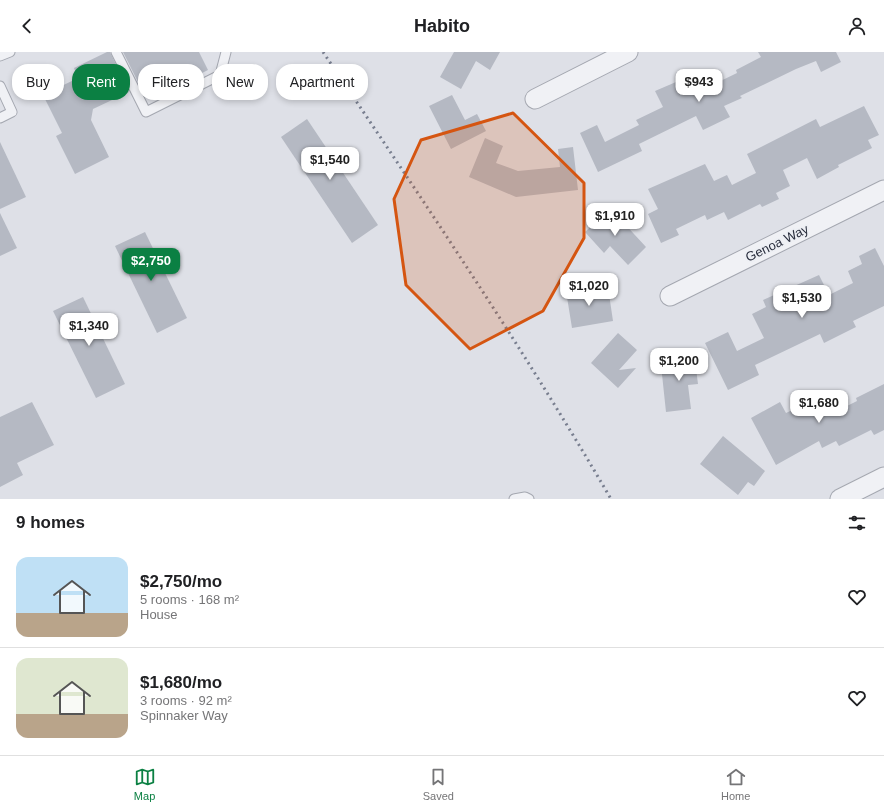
<!DOCTYPE html>
<meta charset="utf-8">
<style>
body{margin:0;font-family:Arial,sans-serif;background:#f6f6f6;color:#202124;height:100vh;display:flex;flex-direction:column;font-size:15px;white-space:nowrap}
*{box-sizing:border-box;margin:0}
p{font-size:13px;color:#757577}
.icon{flex:none;width:22px;height:22px;fill:none;stroke:currentColor;stroke-width:2;stroke-linecap:round;stroke-linejoin:round}
.map{position:relative;height:447px;overflow:hidden}
.details{display:flex;flex-direction:column;background:#fff;flex:1}
.details>*{flex:none}
.hud{position:absolute;left:12px;top:12px;width:400px;height:36px;display:flex;gap:8px}
.price{position:absolute;translate:-50% -34px;padding:0 9px;border-radius:8px;background:#fff;color:#222;font-size:13px;line-height:26px;filter:drop-shadow(0 1px 2px #0008)}
.price::after{content:'';position:absolute;left:50%;top:24px;width:12px;height:9px;margin-left:-6px;background:inherit;clip-path:polygon(0 0,100% 0,50% 100%)}
.price.active{background:#0b8043;color:#fff}
ul{padding:0;list-style:none}
li{display:flex;align-items:center;gap:12px;height:100px;padding:0 16px}
li+li{border-top:1px solid #e0e0e0}
li span{display:grid;place-items:center;flex:none;width:112px;height:80px;border-radius:12px;color:#555}
li>.icon{margin-inline-start:auto}
span .icon{width:48px;height:48px;fill:#fffc;stroke-width:1}
li b{font-size:17px}
h2{display:flex;justify-content:space-between;align-items:center;height:48px;padding:0 16px;font-size:17px}
.chip{padding:0 14px;border-radius:16px;background:#fff;box-shadow:0 2px 6px #0003;font-size:14px;line-height:36px}
.chip.active{background:#0b8043;color:#fff}
header{display:flex;justify-content:space-between;align-items:center;height:52px;padding:0 16px;background:#fff;font-size:18px;font-weight:800}
.tab-bar{display:flex;justify-content:space-around;align-items:center;height:56px;border-top:1px solid #e0e0e0;background:#fff;font-size:11px;color:#757577}
.tab-bar a{display:grid;justify-items:center;gap:2px}
.tab-bar .active{color:#0b8043}
.map>svg:first-child{display:block}
.building{fill:#b5b9c3}
.lines{fill:none;stroke-linecap:round;stroke-linejoin:round}
.service-casing{stroke:#a4a7b0;stroke-width:11}
.minor-casing{stroke:#a4a7b0;stroke-width:21}
.service{stroke:#f0f1f5;stroke-width:9}
.minor{stroke:#f0f1f5;stroke-width:19}
.rail{stroke:#787e8f;stroke-width:3;stroke-dasharray:2 4;stroke-linecap:butt}
.marked{fill:#d55511;fill-opacity:0.2;stroke:#d55511;stroke-width:3;stroke-linejoin:round}
.labels{text-anchor:middle;dominant-baseline:central;stroke-width:3.5;stroke-linejoin:round;paint-order:stroke}
.street-label{font-size:13px;fill:#282d3c;stroke:#edeff4}
</style>
<header><svg class="icon" aria-label="back" viewBox="0 0 24 24"><path d="M15 5l-7 7 7 7"/></svg>Habito<svg class="icon" aria-label="person" viewBox="0 0 24 24"><circle cx="12" cy="8" r="4"/><path d="M4 21q1-7 8-7t8 7"/></svg></header>
<div class="map">
<svg width="884" height="447" viewBox="0 0 884 447">
<rect width="100%" height="100%" fill="#dee0e7"/>
<g class="building">
<path d="M 107,0 L 110,0 L 129,40 L 93,57 L 91,68 L 109,105 L 75,122 L 56,84 L 62,81 L 43,43 L 78,26 L 74,16 Z"/>
<path d="M 123,0 L 199,0 L 208,18 L 158,43 L 141,36 Z"/>
<path d="M 454,0 L 500,0 L 490,18 L 476,9 L 461,37 L 440,25 Z"/>
<path d="M 758,0 L 836,0 L 841,10 L 821,20 L 816,9 L 796,17 L 740,44 L 742,46 L 724,54 L 730,65 L 703,78 L 696,64 L 639,92 L 642,99 L 598,120 L 580,81 L 597,73 L 605,90 L 639,73 L 636,68 L 663,55 L 655,39 L 697,21 L 704,37 L 737,21 L 736,18 L 761,5 Z"/>
<path d="M 452,43 L 465,68 L 477,62 L 486,79 L 451,97 L 429,54 Z"/>
<path d="M 864,54 L 879,83 L 868,88 L 872,96 L 838,113 L 839,115 L 817,127 L 807,106 L 783,118 L 790,134 L 776,141 L 779,147 L 762,155 L 760,152 L 728,168 L 724,160 L 707,168 L 705,163 L 676,177 L 679,183 L 661,191 L 648,162 L 658,157 L 648,137 L 705,112 L 714,129 L 727,123 L 732,133 L 756,121 L 747,102 L 816,67 L 820,75 Z"/>
<path d="M 307,67 L 378,173 L 352,191 L 281,85 Z"/>
<path d="M 485,86 L 503,94 L 496,111 L 518,119 L 560,115 L 558,97 L 573,95 L 578,138 L 516,145 L 469,125 Z"/>
<path d="M 0,90 L 26,145 L 0,157 Z"/>
<path d="M 610,156 L 646,195 L 628,213 L 610,194 L 604,201 L 585,180 Z"/>
<path d="M 0,161 L 17,196 L 0,204 Z"/>
<path d="M 145,180 L 187,266 L 157,281 L 115,194 Z"/>
<path d="M 875,196 L 884,214 L 884,254 L 853,269 L 856,275 L 824,291 L 820,282 L 755,313 L 759,323 L 728,338 L 705,291 L 728,280 L 737,299 L 764,286 L 752,262 L 766,255 L 763,248 L 819,223 L 829,243 L 853,231 L 848,219 L 862,212 L 859,204 Z"/>
<path d="M 598,234 L 599,244 L 609,242 L 613,269 L 572,276 L 566,239 Z"/>
<path d="M 83,245 L 125,332 L 96,346 L 53,259 Z"/>
<path d="M 618,281 L 637,298 L 619,318 L 636,316 L 618,336 L 591,311 Z"/>
<path d="M 694,301 L 698,332 L 688,333 L 691,357 L 666,360 L 661,313 L 677,311 L 676,303 Z"/>
<path d="M 884,332 L 884,378 L 874,383 L 871,378 L 839,394 L 836,389 L 822,396 L 819,389 L 776,413 L 751,366 L 780,350 L 786,361 L 824,343 L 833,361 L 857,349 L 856,346 Z"/>
<path d="M 32,350 L 54,393 L 17,411 L 23,423 L 0,435 L 0,365 Z"/>
<path d="M 723,384 L 765,419 L 754,434 L 748,430 L 738,443 L 700,412 Z"/>
</g>
<g class="lines">
<g class="service-casing">
<g id="service">
<path d="M 116,0 L 146,60 L 220,23 L 226,0"/>
<path d="M 0,4 L 10,0"/>
<path d="M 0,34 L 12,60 L 0,66"/>
<path d="M 514,447 L 525,445 L 529,447"/>
</g>
</g>
<g class="minor-casing">
<g id="minor">
<path d="M 535,47 L 628,0"/>
<path d="M 670,244 L 884,138"/>
<path d="M 840,447 L 884,425"/>
</g>
</g>
<use href="#service" class="service"/>
<use href="#minor" class="minor"/>
<path class="rail" d="M 323,0 C 422,147 522,294 611,447"/>
</g>
<path class="marked" d="M 513,61 L 584,131 L 584,186 L 543,259 L 470,297 L 406,233 L 394,147 L 421,88 Z"/>
<g class="labels">
<g class="street-label">
<text transform="translate(777 191) rotate(-26)">Genoa Way</text>
</g>
</g>
</svg>
<b class="price" style="left:699px;top:51px">$943</b>
<b class="price" style="left:330px;top:129px">$1,540</b>
<b class="price" style="left:615px;top:185px">$1,910</b>
<b class="price active" style="left:151px;top:230px">$2,750</b>
<b class="price" style="left:589px;top:255px">$1,020</b>
<b class="price" style="left:802px;top:267px">$1,530</b>
<b class="price" style="left:89px;top:295px">$1,340</b>
<b class="price" style="left:679px;top:330px">$1,200</b>
<b class="price" style="left:819px;top:372px">$1,680</b>
<div class="hud">
<a class="chip">Buy</a>
<a class="chip active">Rent</a>
<a class="chip">Filters</a>
<a class="chip">New</a>
<a class="chip">Apartment</a>
</div>
</div>
<section class="details">
<h2>9 homes<svg class="icon" aria-label="filters" viewBox="0 0 24 24"><path d="M4 7h16M4 17h16"/><circle cx="9" cy="7" r="2"/><circle cx="15" cy="17" r="2"/></svg></h2>
<ul>
<li><span style="background:linear-gradient(#bfe0f5 70%,#b9a48a 0)"><svg class="icon" aria-label="home" viewBox="0 0 24 24"><path d="M3 11l9-7 9 7M6 9v11h12V9"/></svg></span><div><b>$2,750/mo</b><p>5 rooms · 168 m²</p><p>House</p></div><svg class="icon" aria-label="heart" viewBox="0 0 24 24"><path d="M12 20l-8-8c-3-5 5-10 8-4 3-6 11-1 8 4z"/></svg></li>
<li><span style="background:linear-gradient(#dfe7d0 70%,#b9a48a 0)"><svg class="icon" aria-label="home" viewBox="0 0 24 24"><path d="M3 11l9-7 9 7M6 9v11h12V9"/></svg></span><div><b>$1,680/mo</b><p>3 rooms · 92 m²</p><p>Spinnaker Way</p></div><svg class="icon" aria-label="heart" viewBox="0 0 24 24"><path d="M12 20l-8-8c-3-5 5-10 8-4 3-6 11-1 8 4z"/></svg></li>
</ul>
</section>
<nav class="tab-bar">
<a class="active"><svg class="icon" aria-label="map" viewBox="0 0 24 24"><path d="M3 6l6-2 6 2 6-2v14l-6 2-6-2-6 2zM9 4v14M15 6v14"/></svg>Map</a>
<a><svg class="icon" aria-label="saved" viewBox="0 0 24 24"><path d="M7 4h10v16l-5-4-5 4z"/></svg>Saved</a>
<a><svg class="icon" aria-label="home" viewBox="0 0 24 24"><path d="M3 11l9-7 9 7M6 9v11h12V9"/></svg>Home</a>
</nav>
